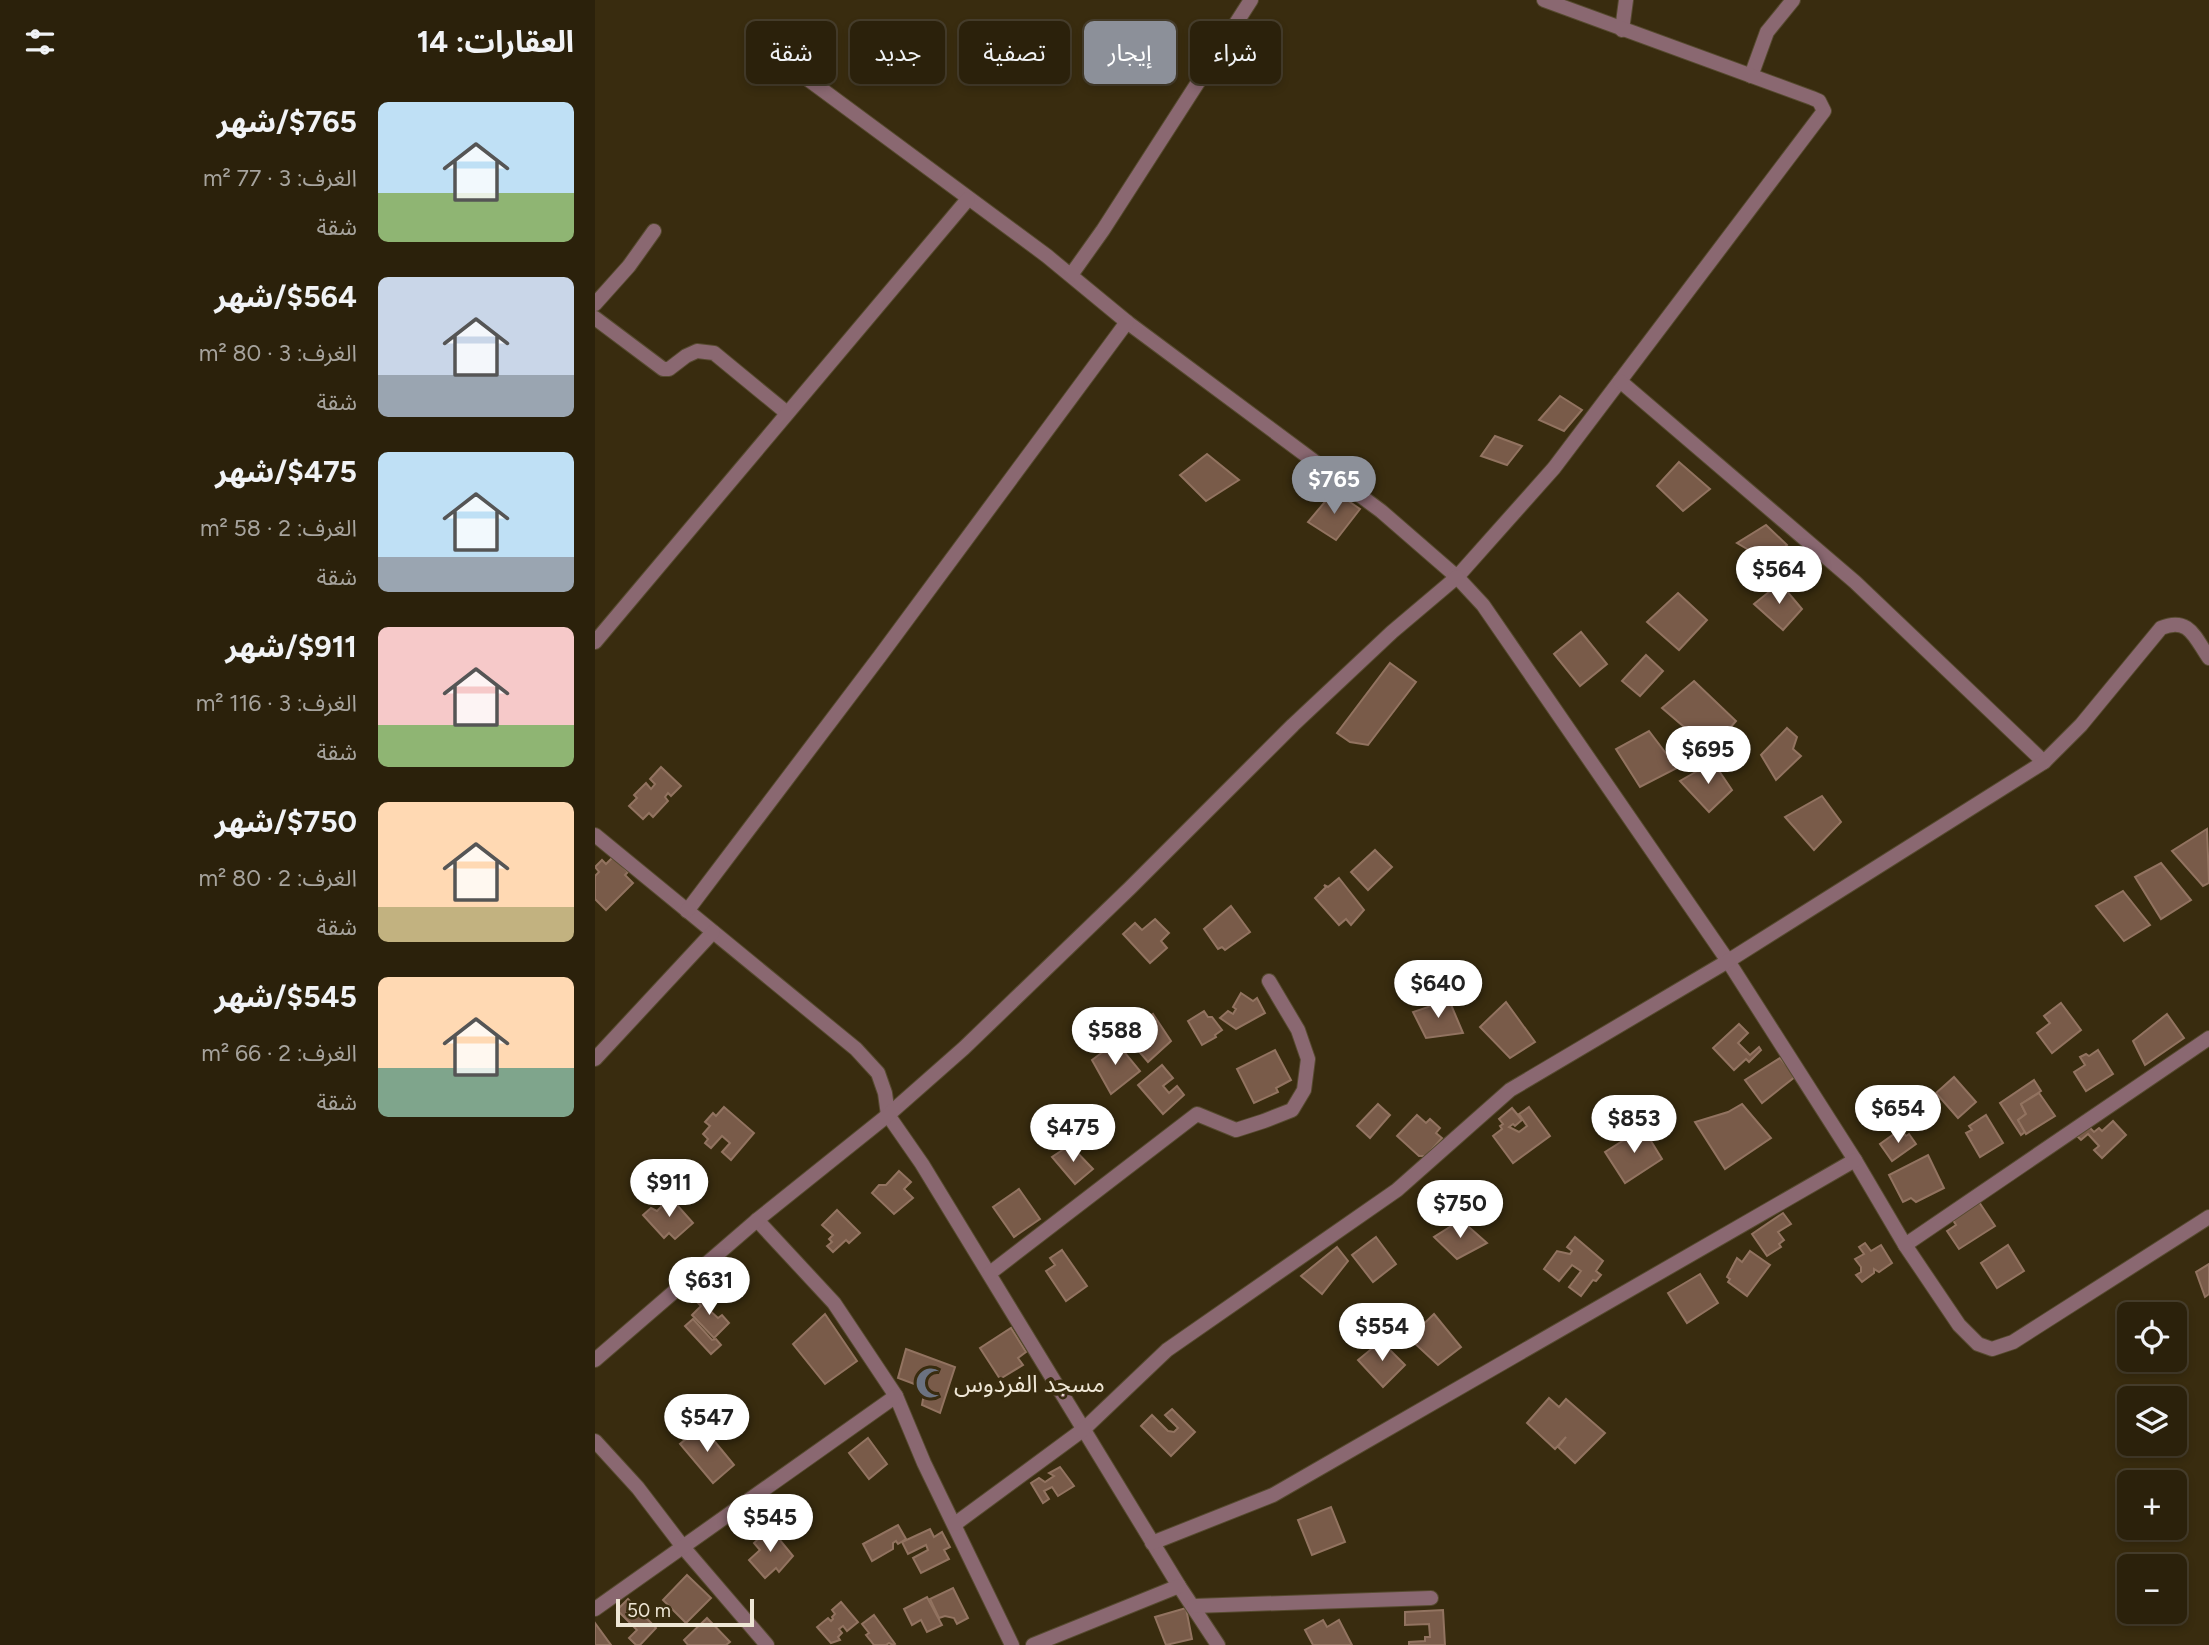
<!DOCTYPE html>
<html lang="ar">
<meta charset="utf-8">
<style>
body{margin:0;font-family:Figtree,"Noto Sans Arabic",sans-serif;background:#332914;color:#f1f3f6;direction:rtl;height:100vh;display:flex;flex-direction:column;font-size:26px;white-space:nowrap}
*{box-sizing:border-box;margin:0}
p{font-size:23px;color:#a6a39d}
.icon{flex:none;width:38px;height:38px;fill:none;stroke:currentColor;stroke-width:2;stroke-linecap:round;stroke-linejoin:round}
.map{position:relative;flex:1;overflow:hidden;direction:ltr}
.sheet{display:flex;flex-direction:column;background:#2b210b;width:595px}
.sheet>*{flex:none}
.guide{position:absolute;left:21px;top:21px;width:665px;height:63px;direction:rtl;display:flex;gap:14px}
.fabs{position:absolute;left:1522px;top:1302px;display:grid;gap:14px}
.fabs a{display:grid;place-items:center;width:70px;height:70px;border-radius:10px;background:#2b210b;box-shadow:0 4px 10px #0003,0 0 0 2px #473e2c;font-size:35px}
.scale{position:absolute;left:21px;bottom:18px;width:138px;box-sizing:border-box;padding-left:7px;border:4px solid #eee6d5;border-top:0;font-size:19px;line-height:24px;white-space:nowrap;color:#eee6d5;-webkit-text-stroke:5px #392c0f;paint-order:stroke}
.price{position:absolute;translate:-50% -60px;padding:0 16px;border-radius:24px;background:#fff;color:#222;font-size:23px;line-height:46px;filter:drop-shadow(0 2px 4px #0008)}
.price::after{content:'';position:absolute;left:50%;top:42px;width:21px;height:16px;margin-left:-10px;background:inherit;clip-path:polygon(0 0,100% 0,50% 100%)}
.price.current{background:#8c9099;color:#fff}
ul{padding:0;list-style:none}
li{display:flex;align-items:center;gap:21px;height:175px;padding:0 21px}
li span{display:grid;place-items:center;flex:none;width:196px;height:140px;border-radius:10px;color:#555}
li>.icon{margin-inline-start:auto}
span .icon{width:84px;height:84px;fill:#fffc;stroke-width:1}
li b{font-size:30px}
h2{display:flex;justify-content:space-between;align-items:center;height:84px;padding:0 21px;font-size:30px}
.pill{padding:0 24px;border-radius:10px;background:#2b210b;box-shadow:0 4px 10px #0003,0 0 0 2px #473e2c;font-size:24px;line-height:63px}
.pill.current{background:#8c9099;color:#fff}
main{display:flex;flex:1;min-height:0}
.map>svg:first-child{display:block}
.building{fill:#795b49;stroke:#927360;stroke-width:2}
.lines{fill:none;stroke-linecap:round;stroke-linejoin:round}
.street-casing{stroke:#564a2f;stroke-width:16}
.street{stroke:#8a6871;stroke-width:14}
.labels{text-anchor:middle;dominant-baseline:central;stroke-width:7;stroke-linejoin:round;paint-order:stroke}
.poi-label{font-size:24px;fill:#eee6d5;stroke:#392c0f;text-anchor:start}
</style>
<main>
<div class="map">
<svg width="1614" height="1645" viewBox="0 0 1614 1645">
<rect width="100%" height="100%" fill="#392c0f"/>
<g class="building">
<path d="M 965,396 L 987,410 L 969,431 L 944,420 Z"/>
<path d="M 900,436 L 927,446 L 912,465 L 886,456 Z"/>
<path d="M 612,454 L 644,480 L 611,501 L 585,475 Z"/>
<path d="M 1084,462 L 1115,489 L 1088,511 L 1062,486 Z"/>
<path d="M 739,491 L 765,509 L 741,540 L 713,522 Z"/>
<path d="M 1171,525 L 1192,545 L 1174,562 L 1142,543 Z"/>
<path d="M 1185,583 L 1207,609 L 1188,630 L 1159,604 Z"/>
<path d="M 1083,593 L 1112,620 L 1084,650 L 1052,622 Z"/>
<path d="M 986,632 L 1012,664 L 985,686 L 959,654 Z"/>
<path d="M 1051,655 L 1068,671 L 1045,696 L 1027,681 Z"/>
<path d="M 795,663 L 821,682 L 773,745 L 755,742 L 742,733 Z"/>
<path d="M 1099,681 L 1141,721 L 1116,750 L 1067,708 Z"/>
<path d="M 1192,728 L 1202,737 L 1198,749 L 1206,756 L 1181,780 L 1166,755 Z"/>
<path d="M 1054,731 L 1082,768 L 1045,787 L 1021,749 Z"/>
<path d="M 1118,762 L 1137,790 L 1114,812 L 1085,781 Z"/>
<path d="M 66,767 L 86,786 L 76,796 L 73,793 L 70,797 L 73,801 L 58,817 L 54,813 L 48,819 L 34,806 L 42,798 L 39,795 L 51,783 L 56,789 L 60,784 L 55,779 Z"/>
<path d="M 1227,796 L 1246,822 L 1219,850 L 1190,817 Z"/>
<path d="M 1612,829 L 1614,883 L 1608,886 L 1577,851 Z"/>
<path d="M 780,850 L 797,867 L 773,890 L 756,872 Z"/>
<path d="M 18,857 L 33,872 L 30,875 L 38,883 L 11,910 L 0,899 L 0,876 L 4,872 L 0,867 L 7,860 L 11,864 Z"/>
<path d="M 1566,863 L 1596,900 L 1566,919 L 1540,877 Z"/>
<path d="M 744,878 L 769,910 L 756,925 L 751,919 L 744,925 L 720,898 L 731,887 L 729,885 L 733,887 Z"/>
<path d="M 1528,891 L 1555,925 L 1529,941 L 1501,906 Z"/>
<path d="M 636,906 L 655,932 L 630,950 L 627,947 L 623,949 L 609,929 Z"/>
<path d="M 560,919 L 574,933 L 566,941 L 572,948 L 555,963 L 528,934 L 540,923 L 547,930 Z"/>
<path d="M 646,993 L 658,1001 L 662,998 L 670,1013 L 641,1029 L 625,1018 L 633,1011 L 638,1014 L 641,1009 L 638,1007 Z"/>
<path d="M 854,1000 L 868,1033 L 831,1038 L 818,1012 Z"/>
<path d="M 911,1002 L 940,1042 L 915,1058 L 885,1027 Z"/>
<path d="M 1466,1003 L 1486,1030 L 1457,1053 L 1442,1033 L 1455,1023 L 1449,1016 Z"/>
<path d="M 609,1011 L 613,1017 L 617,1017 L 627,1030 L 620,1035 L 621,1037 L 607,1045 L 593,1021 Z"/>
<path d="M 558,1014 L 576,1041 L 553,1062 L 530,1035 Z"/>
<path d="M 1572,1014 L 1589,1038 L 1550,1065 L 1538,1041 Z"/>
<path d="M 1144,1024 L 1153,1033 L 1143,1043 L 1155,1055 L 1164,1047 L 1166,1050 L 1154,1062 L 1151,1059 L 1139,1070 L 1118,1048 Z"/>
<path d="M 521,1042 L 545,1071 L 516,1094 L 497,1060 Z"/>
<path d="M 680,1050 L 696,1080 L 681,1088 L 683,1092 L 659,1103 L 642,1069 Z"/>
<path d="M 1503,1050 L 1518,1074 L 1491,1091 L 1479,1072 L 1490,1065 L 1485,1057 L 1491,1054 L 1494,1056 Z"/>
<path d="M 1185,1058 L 1201,1076 L 1167,1103 L 1150,1080 Z"/>
<path d="M 567,1065 L 578,1078 L 568,1086 L 574,1093 L 582,1086 L 589,1095 L 568,1114 L 543,1085 Z"/>
<path d="M 1359,1077 L 1381,1102 L 1363,1118 L 1341,1093 Z"/>
<path d="M 1439,1080 L 1446,1091 L 1426,1104 L 1431,1114 L 1423,1120 L 1430,1132 L 1426,1135 L 1405,1103 Z"/>
<path d="M 1444,1093 L 1460,1116 L 1431,1134 L 1423,1120 L 1431,1114 L 1426,1104 Z"/>
<path d="M 783,1104 L 795,1115 L 775,1138 L 762,1126 Z"/>
<path d="M 1147,1104 L 1176,1138 L 1130,1169 L 1100,1122 L 1133,1112 Z"/>
<path d="M 129,1107 L 159,1133 L 136,1160 L 127,1152 L 135,1143 L 127,1136 L 116,1148 L 110,1143 L 113,1139 L 108,1134 L 115,1126 L 110,1122 L 118,1113 L 121,1116 Z"/>
<path d="M 934,1107 L 955,1136 L 918,1163 L 898,1136 L 907,1129 L 905,1126 L 908,1124 L 904,1119 L 917,1108 L 927,1120 L 920,1126 L 918,1124 L 914,1127 L 924,1132 L 932,1126 L 924,1114 Z"/>
<path d="M 822,1115 L 831,1123 L 835,1119 L 845,1128 L 841,1133 L 847,1138 L 831,1156 L 824,1156 L 802,1136 Z"/>
<path d="M 1391,1115 L 1408,1143 L 1385,1157 L 1371,1133 L 1377,1130 L 1374,1126 Z"/>
<path d="M 1518,1121 L 1531,1135 L 1507,1158 L 1499,1150 L 1504,1146 L 1493,1134 L 1486,1140 L 1481,1135 L 1492,1125 L 1499,1132 L 1504,1128 L 1507,1131 Z"/>
<path d="M 1048,1128 L 1067,1159 L 1030,1183 L 1010,1152 Z"/>
<path d="M 1306,1129 L 1311,1136 L 1314,1134 L 1321,1144 L 1297,1161 L 1285,1144 Z"/>
<path d="M 475,1145 L 498,1169 L 480,1184 L 457,1157 Z"/>
<path d="M 1333,1155 L 1349,1188 L 1321,1202 L 1316,1198 L 1308,1202 L 1294,1175 Z"/>
<path d="M 304,1171 L 316,1182 L 309,1189 L 318,1198 L 299,1214 L 277,1193 L 284,1185 L 291,1185 Z"/>
<path d="M 424,1189 L 445,1219 L 419,1237 L 398,1207 Z"/>
<path d="M 74,1196 L 98,1223 L 80,1239 L 74,1233 L 69,1238 L 48,1215 L 56,1208 L 62,1211 L 67,1206 L 65,1204 Z"/>
<path d="M 1384,1202 L 1400,1226 L 1364,1249 L 1352,1231 L 1361,1225 L 1358,1220 Z"/>
<path d="M 242,1210 L 265,1233 L 254,1243 L 251,1240 L 238,1252 L 232,1246 L 237,1242 L 234,1239 L 238,1235 L 227,1225 Z"/>
<path d="M 1188,1213 L 1196,1224 L 1183,1232 L 1189,1240 L 1184,1244 L 1186,1247 L 1172,1256 L 1157,1234 Z"/>
<path d="M 866,1220 L 892,1243 L 862,1259 L 839,1237 Z"/>
<path d="M 781,1237 L 801,1264 L 778,1282 L 757,1255 Z"/>
<path d="M 980,1237 L 1008,1261 L 1001,1271 L 1006,1275 L 1001,1281 L 998,1280 L 986,1296 L 974,1287 L 986,1271 L 977,1265 L 964,1281 L 949,1269 L 962,1251 L 975,1254 L 977,1251 L 972,1247 Z"/>
<path d="M 1270,1243 L 1276,1251 L 1286,1245 L 1297,1263 L 1284,1272 L 1279,1269 L 1279,1273 L 1267,1282 L 1261,1275 L 1266,1272 L 1266,1267 L 1260,1259 L 1269,1254 L 1264,1247 Z"/>
<path d="M 1413,1245 L 1429,1271 L 1402,1288 L 1386,1263 Z"/>
<path d="M 742,1247 L 753,1261 L 727,1294 L 706,1276 Z"/>
<path d="M 467,1250 L 492,1286 L 471,1301 L 451,1271 L 460,1265 L 455,1258 Z"/>
<path d="M 1155,1251 L 1175,1265 L 1152,1296 L 1133,1282 L 1135,1279 L 1132,1277 L 1142,1258 L 1147,1262 Z"/>
<path d="M 1614,1264 L 1614,1294 L 1610,1297 L 1601,1272 Z"/>
<path d="M 1105,1274 L 1123,1303 L 1092,1323 L 1073,1293 Z"/>
<path d="M 106,1292 L 117,1303 L 112,1308 L 123,1318 L 127,1315 L 134,1323 L 119,1338 L 97,1315 L 106,1306 L 99,1299 Z"/>
<path d="M 230,1314 L 262,1361 L 230,1384 L 198,1344 Z"/>
<path d="M 839,1314 L 866,1347 L 843,1365 L 814,1338 Z"/>
<path d="M 98,1319 L 117,1340 L 121,1339 L 126,1345 L 116,1354 L 90,1326 Z"/>
<path d="M 416,1328 L 431,1352 L 423,1358 L 428,1365 L 405,1379 L 385,1348 Z"/>
<path d="M 786,1341 L 810,1365 L 788,1387 L 763,1360 Z"/>
<path d="M 311,1349 L 360,1367 L 345,1413 L 327,1405 L 330,1388 L 303,1378 Z"/>
<path d="M 954,1398 L 964,1407 L 971,1399 L 1010,1433 L 980,1463 L 963,1447 L 971,1437 L 960,1449 L 932,1423 Z"/>
<path d="M 577,1409 L 600,1432 L 576,1456 L 546,1426 L 557,1415 L 573,1431 L 579,1432 L 583,1428 L 570,1415 Z"/>
<path d="M 107,1426 L 139,1465 L 118,1483 L 85,1444 Z"/>
<path d="M 273,1438 L 292,1464 L 274,1479 L 254,1453 Z"/>
<path d="M 465,1467 L 479,1486 L 463,1496 L 457,1487 L 449,1491 L 454,1499 L 448,1503 L 436,1483 L 444,1478 L 450,1482 L 459,1476 L 454,1473 Z"/>
<path d="M 736,1507 L 750,1542 L 717,1555 L 703,1520 Z"/>
<path d="M 303,1525 L 311,1539 L 303,1544 L 301,1541 L 298,1543 L 298,1549 L 277,1561 L 268,1544 Z"/>
<path d="M 175,1528 L 198,1556 L 184,1572 L 181,1568 L 170,1578 L 154,1560 L 165,1550 L 159,1543 Z"/>
<path d="M 335,1529 L 339,1537 L 347,1532 L 355,1547 L 349,1550 L 354,1559 L 326,1573 L 318,1558 L 333,1550 L 331,1545 L 313,1554 L 307,1542 Z"/>
<path d="M 92,1575 L 116,1598 L 91,1623 L 68,1600 Z"/>
<path d="M 358,1588 L 373,1618 L 362,1624 L 359,1618 L 350,1616 L 344,1618 L 335,1599 Z"/>
<path d="M 332,1597 L 347,1625 L 332,1632 L 326,1620 L 317,1625 L 309,1609 Z"/>
<path d="M 33,1599 L 61,1628 L 45,1645 L 41,1645 L 34,1638 L 42,1630 L 22,1610 Z"/>
<path d="M 246,1602 L 263,1622 L 252,1631 L 248,1626 L 244,1629 L 247,1633 L 243,1637 L 245,1640 L 236,1643 L 222,1627 L 233,1618 L 236,1621 L 238,1619 L 237,1617 L 240,1614 L 237,1610 Z"/>
<path d="M 591,1608 L 597,1639 L 571,1645 L 560,1617 Z"/>
<path d="M 848,1610 L 850,1645 L 814,1645 L 814,1642 L 830,1641 L 830,1637 L 835,1637 L 834,1624 L 810,1625 L 810,1612 Z"/>
<path d="M 279,1615 L 300,1644 L 298,1645 L 294,1643 L 291,1645 L 279,1645 L 271,1635 L 274,1633 L 267,1624 Z"/>
<path d="M 112,1618 L 135,1642 L 131,1645 L 93,1645 L 89,1640 Z"/>
<path d="M 728,1620 L 732,1627 L 744,1620 L 757,1645 L 718,1645 L 710,1630 Z"/>
<path d="M 0,1623 L 16,1645 L 0,1645 Z"/>
</g>
<g class="lines">
<g class="street-casing">
<g id="street">
<path d="M 1027,30 L 1031,0"/>
<path d="M 1156,76 L 1172,32 L 1198,0"/>
<path d="M 210,77 L 452,256 L 532,322 L 786,511 L 862,577 L 959,468 L 1229,111 L 1224,101 L 1217,98 L 949,0"/>
<path d="M 476,275 L 508,230 L 656,0"/>
<path d="M 0,304 L 34,266 L 59,231"/>
<path d="M 0,318 L 68,369 L 74,369 L 91,356 L 102,351 L 119,353 L 192,413"/>
<path d="M 1025,381 L 1260,582 L 1449,762"/>
<path d="M 0,642 L 373,199"/>
<path d="M 0,835 L 261,1049 L 283,1073 L 290,1093 L 293,1115 L 327,1164 L 584,1586 L 623,1645"/>
<path d="M 92,911 L 285,656 L 532,322"/>
<path d="M 0,1059 L 118,932"/>
<path d="M 162,1220 L 239,1303 L 301,1396 L 329,1463 L 417,1645"/>
<path d="M 1310,1245 L 1614,1038"/>
<path d="M 395,1273 L 602,1114 L 641,1130 L 669,1121 L 697,1110 L 709,1090 L 713,1059 L 703,1030 L 674,981"/>
<path d="M 0,1360 L 162,1220 L 293,1115 L 369,1048 L 535,888 L 698,725 L 797,632 L 862,577 L 888,605 L 1133,961 L 1260,1160 L 1310,1245 L 1364,1325 L 1383,1344 L 1397,1349 L 1418,1342 L 1614,1217"/>
<path d="M 0,1441 L 43,1488 L 88,1547 L 172,1645"/>
<path d="M 360,1524 L 489,1429 L 572,1350 L 802,1190 L 915,1090 L 1133,961 L 1449,762 L 1486,725 L 1566,628 C 1594,616 1600,638 1614,658"/>
<path d="M 557,1543 L 678,1495 L 1260,1160"/>
<path d="M 599,1606 L 836,1598"/>
<path d="M 0,1609 L 301,1396"/>
<path d="M 438,1645 L 584,1586"/>
</g>
</g>
<use href="#street" class="street"/>
</g>
<defs>
<g id="mosque-bare" transform="scale(2.415)"><path d="M3.5-4.9A6 6 0 1 0 3.5 4.9A5 5 0 1 1 3.5-4.9Z" fill="#6b7280" stroke="#392c0f" stroke-width="2.5" paint-order="stroke"/></g>
</defs>
<g fill-rule="evenodd">
<use href="#mosque-bare" x="336" y="1383"/>
</g>
<g class="labels">
<g class="poi-label">
<text x="359" y="1383">مسجد الفردوس</text>
</g>
</g>
</svg>
<div class="fabs">
<a><svg class="icon" aria-label="locate" viewBox="0 0 24 24"><circle cx="12" cy="12" r="6"/><path d="M12 2v4M12 18v4M2 12h4M18 12h4"/></svg></a>
<a><svg class="icon" aria-label="layers" viewBox="0 0 24 24"><path d="M12 4l9 5-9 5-9-5zM3 14l9 5 9-5"/></svg></a>
<a>+</a>
<a>−</a>
</div>
<div class="scale">50 m</div>
<b class="price current" style="left:739px;top:516px">$765</b>
<b class="price" style="left:1184px;top:606px">$564</b>
<b class="price" style="left:1113px;top:786px">$695</b>
<b class="price" style="left:843px;top:1020px">$640</b>
<b class="price" style="left:520px;top:1067px">$588</b>
<b class="price" style="left:1303px;top:1145px">$654</b>
<b class="price" style="left:1039px;top:1155px">$853</b>
<b class="price" style="left:478px;top:1164px">$475</b>
<b class="price" style="left:74px;top:1219px">$911</b>
<b class="price" style="left:865px;top:1240px">$750</b>
<b class="price" style="left:114px;top:1317px">$631</b>
<b class="price" style="left:787px;top:1363px">$554</b>
<b class="price" style="left:112px;top:1454px">$547</b>
<b class="price" style="left:175px;top:1554px">$545</b>
<div class="guide">
<a class="pill">شراء</a>
<a class="pill current">إيجار</a>
<a class="pill">تصفية</a>
<a class="pill">جديد</a>
<a class="pill">شقة</a>
</div>
</div>
<section class="sheet">
<h2>العقارات: 14<svg class="icon" aria-label="filters" viewBox="0 0 24 24"><path d="M4 7h16M4 17h16"/><circle cx="9" cy="7" r="2"/><circle cx="15" cy="17" r="2"/></svg></h2>
<ul>
<li><span style="background:linear-gradient(#bfe0f5 65%,#8fb573 0)"><svg class="icon" aria-label="home" viewBox="0 0 24 24"><path d="M3 11l9-7 9 7M6 9v11h12V9"/></svg></span><div><b>$765/شهر</b><p>الغرف: 3 · 77 m²</p><p>شقة</p></div></li>
<li><span style="background:linear-gradient(#c9d6e8 70%,#9aa5b1 0)"><svg class="icon" aria-label="home" viewBox="0 0 24 24"><path d="M3 11l9-7 9 7M6 9v11h12V9"/></svg></span><div><b>$564/شهر</b><p>الغرف: 3 · 80 m²</p><p>شقة</p></div></li>
<li><span style="background:linear-gradient(#bfe0f5 75%,#9aa5b1 0)"><svg class="icon" aria-label="home" viewBox="0 0 24 24"><path d="M3 11l9-7 9 7M6 9v11h12V9"/></svg></span><div><b>$475/شهر</b><p>الغرف: 2 · 58 m²</p><p>شقة</p></div></li>
<li><span style="background:linear-gradient(#f6c9c9 70%,#8fb573 0)"><svg class="icon" aria-label="home" viewBox="0 0 24 24"><path d="M3 11l9-7 9 7M6 9v11h12V9"/></svg></span><div><b>$911/شهر</b><p>الغرف: 3 · 116 m²</p><p>شقة</p></div></li>
<li><span style="background:linear-gradient(#ffd9b3 75%,#c2b280 0)"><svg class="icon" aria-label="home" viewBox="0 0 24 24"><path d="M3 11l9-7 9 7M6 9v11h12V9"/></svg></span><div><b>$750/شهر</b><p>الغرف: 2 · 80 m²</p><p>شقة</p></div></li>
<li><span style="background:linear-gradient(#ffd9b3 65%,#7fa58c 0)"><svg class="icon" aria-label="home" viewBox="0 0 24 24"><path d="M3 11l9-7 9 7M6 9v11h12V9"/></svg></span><div><b>$545/شهر</b><p>الغرف: 2 · 66 m²</p><p>شقة</p></div></li>
</ul>
</section>
</main>
